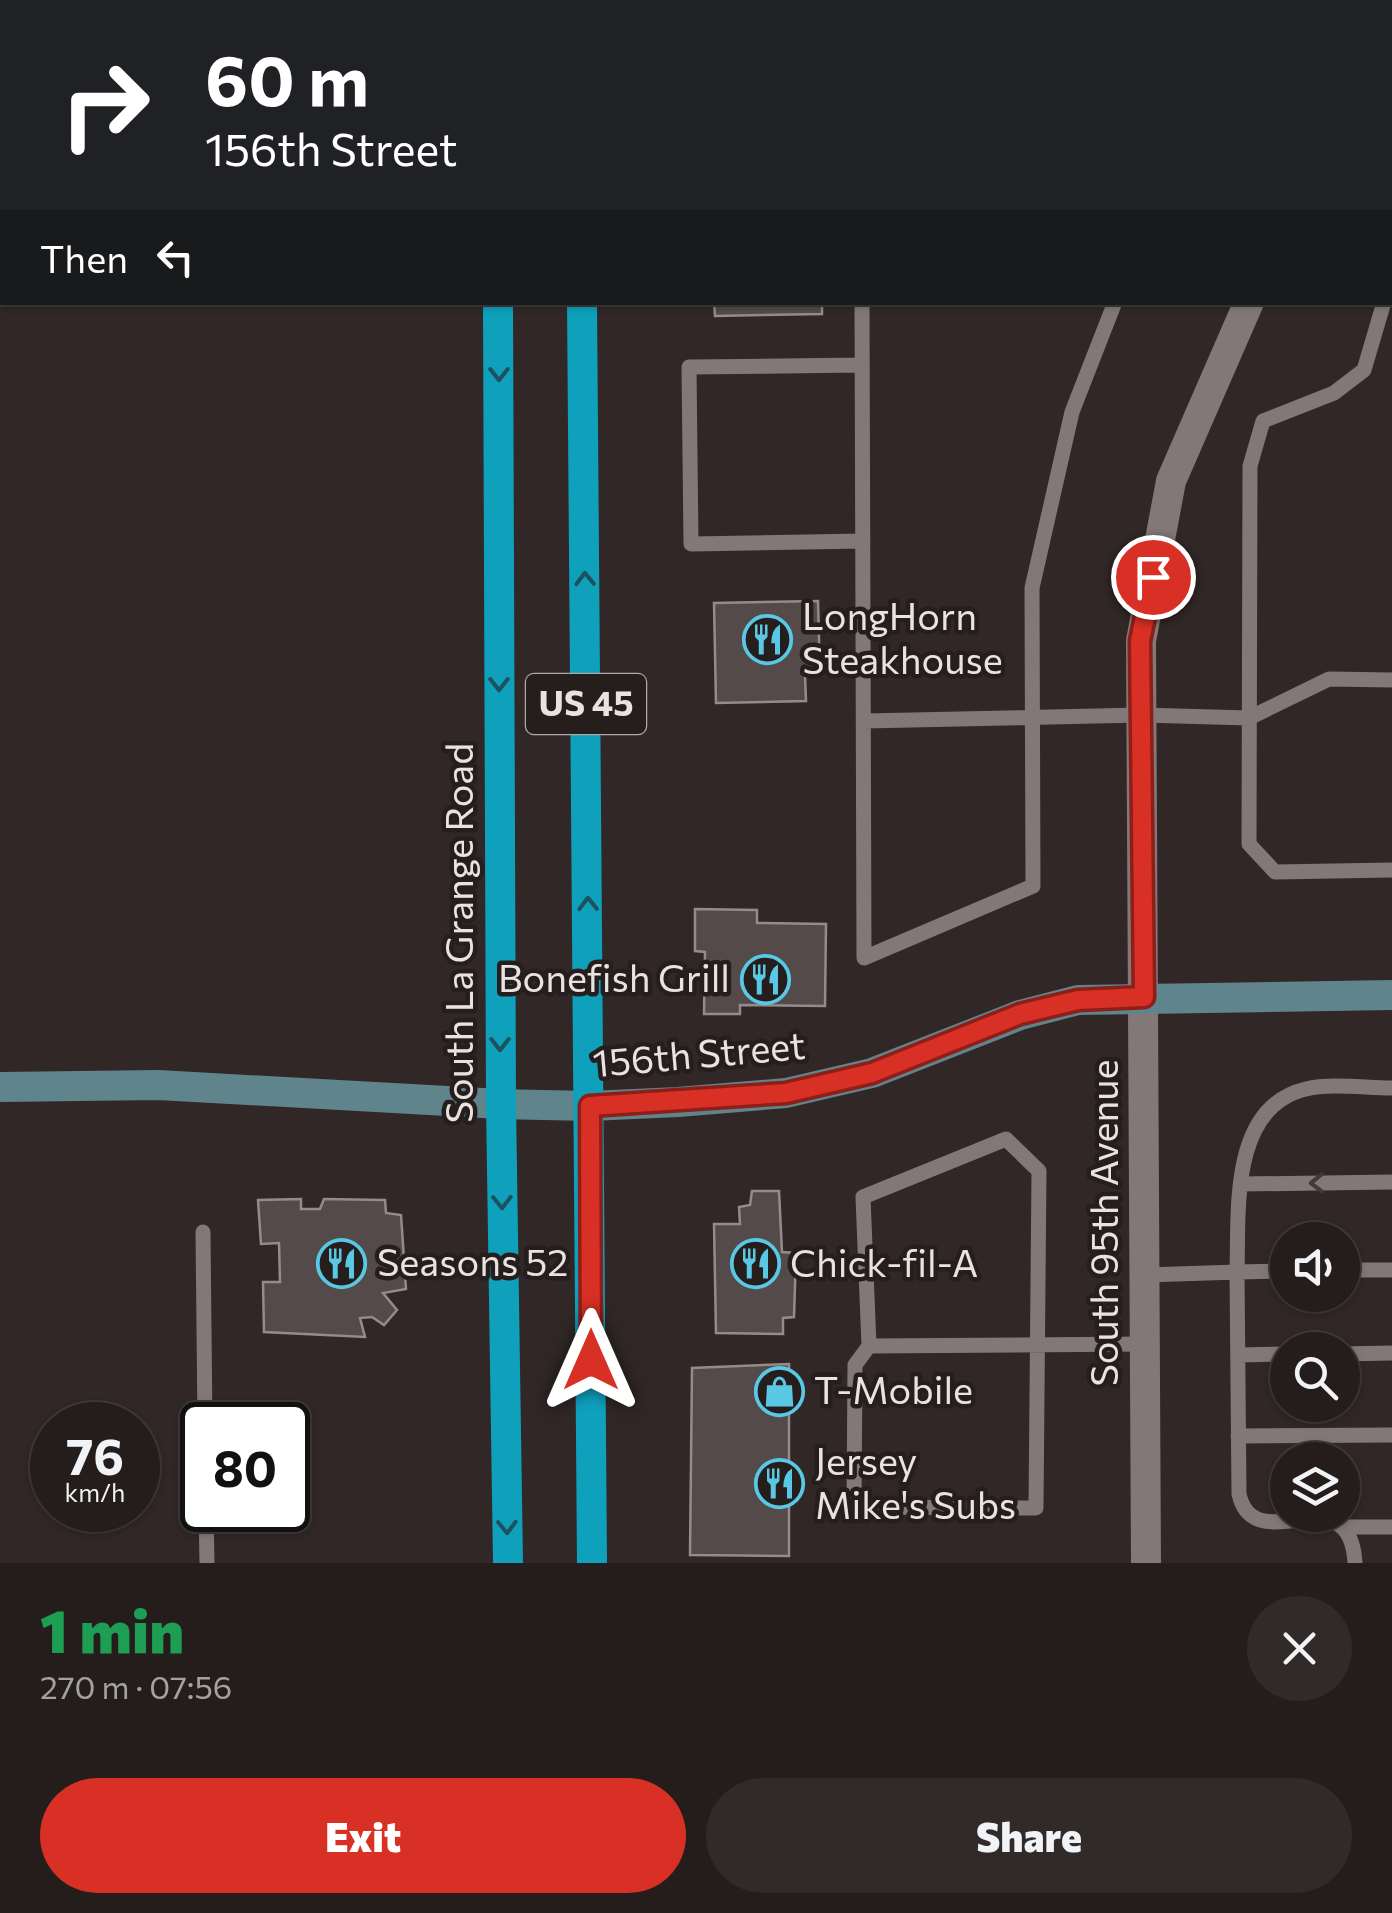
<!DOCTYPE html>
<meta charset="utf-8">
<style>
:root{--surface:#241d1c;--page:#302a29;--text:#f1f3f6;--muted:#a3a2a3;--line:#413b3b;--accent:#d93025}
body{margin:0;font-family:Commissioner,sans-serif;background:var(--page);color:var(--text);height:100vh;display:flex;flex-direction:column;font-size:38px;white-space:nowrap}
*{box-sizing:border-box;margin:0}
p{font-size:32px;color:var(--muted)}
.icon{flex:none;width:55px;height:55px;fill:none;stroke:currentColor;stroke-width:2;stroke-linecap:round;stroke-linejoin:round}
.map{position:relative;height:1563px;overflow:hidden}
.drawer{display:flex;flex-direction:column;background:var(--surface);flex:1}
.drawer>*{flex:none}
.top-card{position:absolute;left:0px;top:0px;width:1392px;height:305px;box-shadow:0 2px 8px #0004,0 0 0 2px var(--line);background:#202124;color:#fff;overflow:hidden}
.buttons{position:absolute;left:1270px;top:1222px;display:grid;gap:20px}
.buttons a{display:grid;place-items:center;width:90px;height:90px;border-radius:50%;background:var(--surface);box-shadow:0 2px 8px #0004,0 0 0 2px var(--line);font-size:50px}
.speed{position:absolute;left:30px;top:1402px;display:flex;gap:20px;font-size:50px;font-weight:700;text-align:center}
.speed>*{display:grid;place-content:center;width:130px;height:130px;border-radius:50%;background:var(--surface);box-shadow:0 2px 8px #0004,0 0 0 2px var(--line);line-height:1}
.speed small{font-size:25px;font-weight:400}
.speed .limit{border:5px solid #111;border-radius:15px;background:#fff;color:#111}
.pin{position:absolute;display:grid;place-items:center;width:85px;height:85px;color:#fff;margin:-42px;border:5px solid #fff;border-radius:50%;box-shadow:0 2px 10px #0007}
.me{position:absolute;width:110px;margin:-55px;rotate:0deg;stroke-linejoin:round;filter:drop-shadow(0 0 8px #0008)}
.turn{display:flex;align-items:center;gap:35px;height:210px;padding:0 40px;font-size:45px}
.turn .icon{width:130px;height:130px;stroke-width:2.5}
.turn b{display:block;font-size:70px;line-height:85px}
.then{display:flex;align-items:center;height:95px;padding:0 40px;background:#0003;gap:20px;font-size:38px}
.round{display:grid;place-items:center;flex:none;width:105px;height:105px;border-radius:52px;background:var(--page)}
.headline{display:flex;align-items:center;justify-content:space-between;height:170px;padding:0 40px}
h1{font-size:60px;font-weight:800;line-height:75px;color:#1e9e55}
.button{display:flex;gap:20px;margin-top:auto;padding:20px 40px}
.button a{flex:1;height:115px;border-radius:60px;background:var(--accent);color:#fff;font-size:40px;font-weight:800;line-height:115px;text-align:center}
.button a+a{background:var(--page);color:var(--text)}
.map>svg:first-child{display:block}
.building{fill:#534a49;stroke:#958b8a;stroke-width:2.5}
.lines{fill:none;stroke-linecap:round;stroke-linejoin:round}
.lane{stroke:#827877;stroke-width:15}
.street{stroke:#827877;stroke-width:30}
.secondary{stroke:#60848c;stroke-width:30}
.highway{stroke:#0fa0bc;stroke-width:30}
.oneway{stroke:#1d525d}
.oneway2{stroke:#423938}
.route-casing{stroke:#8d1f18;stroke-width:25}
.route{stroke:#d93025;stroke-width:18}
.labels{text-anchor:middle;stroke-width:9;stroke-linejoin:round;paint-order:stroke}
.shield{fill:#261e1d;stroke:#aea8a7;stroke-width:2.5}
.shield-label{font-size:35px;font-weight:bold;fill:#e8e3e2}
.poi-label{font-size:38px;fill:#e8e3e2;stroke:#261e1d;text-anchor:start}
.street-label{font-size:38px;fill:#e8e3e2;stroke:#261e1d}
</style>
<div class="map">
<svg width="1392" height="1563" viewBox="0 0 1392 1563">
<rect width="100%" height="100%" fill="#302726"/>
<path class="building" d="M714,302H822V314L715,316Z
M818,601L820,675H805L806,701L716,703L714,603Z
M695,909L757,910V923L826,924L825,1006L740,1005V1014H704L705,952L695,951Z
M752,1191H779L782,1252L796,1253L794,1317L783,1318V1334L716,1333L714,1224H740L739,1207L750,1205Z
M301,1199V1209H320L324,1199L385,1200L386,1213L401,1215L406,1289L383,1293L397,1310L384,1325L372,1317L360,1318L365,1337L264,1332L263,1282H280L279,1243L261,1244L258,1200Z
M789,1364V1556L690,1555L692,1368Z"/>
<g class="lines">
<path class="lane" d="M232,0V2
M340,2V0
M0,149H2
M862,302L864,958L1033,886L1032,588L1072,412L1115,302
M1384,302L1364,370L1334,393L1263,421L1250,466L1249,844L1275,872L1392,870
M862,365L689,367L691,544L863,541
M864,721L1141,715L1249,718L1329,679L1392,680
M1242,1184L1392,1182
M203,1232L205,1425
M1342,1270H1392
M1288,1271L1237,1272L1239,1494C1254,1562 1350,1472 1355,1563
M1146,1275L1237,1272C1239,1212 1229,1107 1306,1089C1332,1083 1365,1088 1392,1088
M869,1346L855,1365L854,1507L1036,1508L1039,1171L1006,1139L863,1197L869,1346L1146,1344
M1342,1354L1392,1353
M1238,1355L1288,1354
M1238,1436L1392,1435
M206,1510L207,1563
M1347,1527H1392"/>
<path class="street" d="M1325,2L1326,0
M1390,291L1392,292
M1146,1563L1141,641L1171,481L1249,302"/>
<path class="secondary" d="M0,1087L158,1085L501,1104L590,1106L678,1102L786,1093L872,1073L1020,1015L1078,1000L1392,995"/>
<path class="highway" d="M497,0V2
M579,0V2
M498,302L501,1104L508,1563
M582,302L592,1563"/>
</g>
<defs><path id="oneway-chevron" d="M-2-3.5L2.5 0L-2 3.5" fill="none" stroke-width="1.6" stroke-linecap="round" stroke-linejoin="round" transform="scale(2.5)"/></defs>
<g class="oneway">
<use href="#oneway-chevron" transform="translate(499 374) rotate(90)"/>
<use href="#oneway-chevron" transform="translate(585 579) rotate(-91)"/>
<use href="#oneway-chevron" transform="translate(499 684) rotate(90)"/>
<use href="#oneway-chevron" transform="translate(588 904) rotate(-91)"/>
<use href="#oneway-chevron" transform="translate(500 1044) rotate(90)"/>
<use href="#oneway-chevron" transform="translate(502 1202) rotate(89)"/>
<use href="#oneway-chevron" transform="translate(507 1527) rotate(89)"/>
</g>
<use class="oneway2" href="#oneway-chevron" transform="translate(1317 1183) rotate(179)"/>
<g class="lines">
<defs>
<path id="route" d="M591,1360L590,1106L786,1093L872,1073L1020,1014L1078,1000L1144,997L1140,641L1153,577"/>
</defs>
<use href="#route" class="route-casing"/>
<use href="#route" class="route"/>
</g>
<defs>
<symbol id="restaurant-ring" viewBox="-11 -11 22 22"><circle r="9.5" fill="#261e1d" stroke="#58c8e4" stroke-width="1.5"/><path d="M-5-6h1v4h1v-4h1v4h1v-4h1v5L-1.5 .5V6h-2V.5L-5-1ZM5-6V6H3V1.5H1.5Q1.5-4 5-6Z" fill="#58c8e4"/></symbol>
<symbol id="shop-ring" viewBox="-11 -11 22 22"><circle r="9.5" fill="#261e1d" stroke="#58c8e4" stroke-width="1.5"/><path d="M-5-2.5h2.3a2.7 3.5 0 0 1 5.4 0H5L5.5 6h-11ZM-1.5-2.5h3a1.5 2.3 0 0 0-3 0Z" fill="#58c8e4"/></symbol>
</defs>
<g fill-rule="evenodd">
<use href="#restaurant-ring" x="740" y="612" width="55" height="55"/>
<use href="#restaurant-ring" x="738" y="952" width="55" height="55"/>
<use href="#restaurant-ring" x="314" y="1236" width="55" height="55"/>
<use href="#restaurant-ring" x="728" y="1236" width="55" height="55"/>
<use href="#shop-ring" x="752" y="1364" width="55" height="55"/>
<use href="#restaurant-ring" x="752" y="1456" width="55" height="55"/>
</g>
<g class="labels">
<rect class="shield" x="526" y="674" width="120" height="60" rx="8"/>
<g class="shield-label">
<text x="586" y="716">US 45</text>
</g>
<g class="poi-label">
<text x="802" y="630">LongHorn<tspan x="802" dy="44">Steakhouse</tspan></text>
<text x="730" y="992" text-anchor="end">Bonefish Grill</text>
<text x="377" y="1276">Seasons 52</text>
<text x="790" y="1277">Chick-fil-A</text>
<text x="814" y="1404">T-Mobile</text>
<text x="815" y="1475">Jersey<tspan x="815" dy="44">Mike's Subs</tspan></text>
</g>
<g class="street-label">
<text transform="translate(460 933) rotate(-90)" y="13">South La Grange Road</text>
<text transform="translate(699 1055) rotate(-5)" y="13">156th Street</text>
<text transform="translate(1105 1223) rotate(-90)" y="13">South 95th Avenue</text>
</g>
</g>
</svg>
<div class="buttons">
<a><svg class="icon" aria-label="sound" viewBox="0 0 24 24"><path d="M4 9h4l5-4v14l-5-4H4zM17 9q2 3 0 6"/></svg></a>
<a><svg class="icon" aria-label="search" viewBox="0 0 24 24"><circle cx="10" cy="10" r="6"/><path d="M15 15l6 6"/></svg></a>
<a><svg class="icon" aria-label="layers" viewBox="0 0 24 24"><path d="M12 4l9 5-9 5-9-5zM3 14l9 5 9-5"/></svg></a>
</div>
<div class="speed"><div>76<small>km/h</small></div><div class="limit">80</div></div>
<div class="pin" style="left:1153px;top:577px;background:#d93025"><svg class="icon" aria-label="arrive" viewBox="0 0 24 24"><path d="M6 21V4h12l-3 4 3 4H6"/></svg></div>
<svg class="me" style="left:591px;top:1360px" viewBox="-20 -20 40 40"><path d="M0-17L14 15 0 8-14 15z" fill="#d93025" stroke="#fff" stroke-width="4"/></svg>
<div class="top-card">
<div class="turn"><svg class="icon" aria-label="right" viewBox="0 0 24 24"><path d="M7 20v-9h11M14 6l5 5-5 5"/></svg><div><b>60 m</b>156th Street</div></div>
<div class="then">Then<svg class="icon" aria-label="left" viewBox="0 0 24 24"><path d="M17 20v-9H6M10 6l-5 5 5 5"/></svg></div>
</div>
</div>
<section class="drawer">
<div class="headline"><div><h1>1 min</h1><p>270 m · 07:56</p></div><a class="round"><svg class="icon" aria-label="close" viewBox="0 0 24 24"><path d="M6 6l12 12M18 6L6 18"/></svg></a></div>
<div class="button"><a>Exit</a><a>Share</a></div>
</section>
